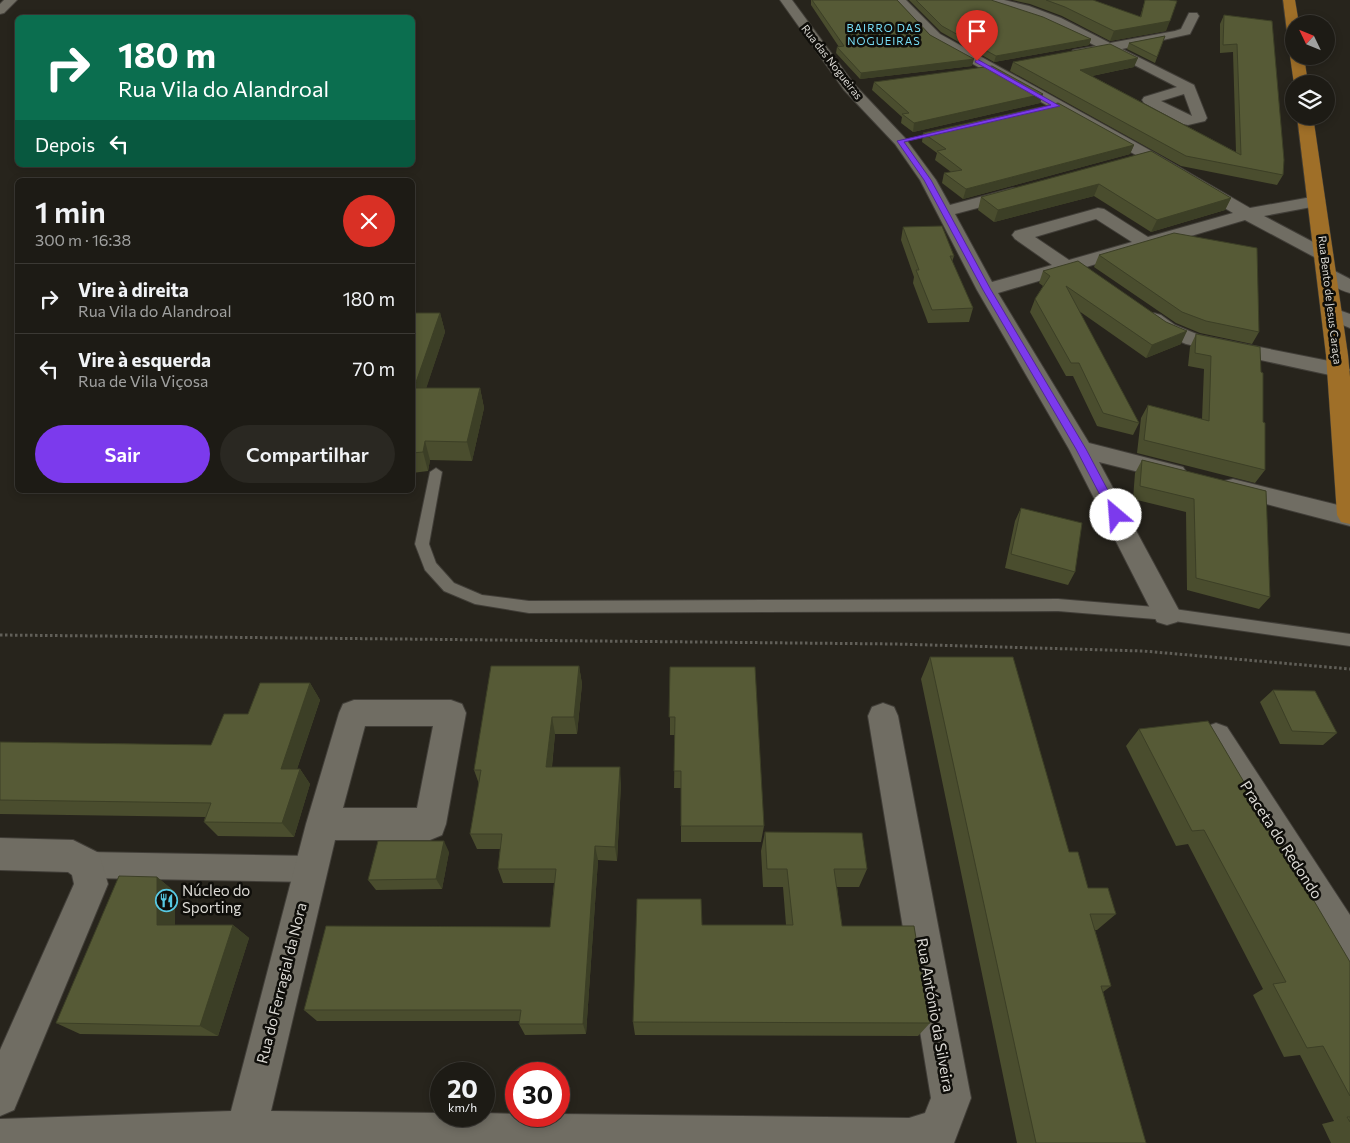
<!DOCTYPE html>
<html lang="pt">
<meta charset="utf-8">
<style>
:root{--surface:#1d1b15;--page:#2a2822;--text:#f1f3f6;--muted:#a0a1a0;--line:#3b3934;--accent:#7c3aed}
body{margin:0;font-family:Commissioner,sans-serif;background:var(--page);color:var(--text);height:100vh;display:flex;flex-direction:column;font-size:19px;white-space:nowrap}
*{box-sizing:border-box;margin:0}
p{font-size:16px;color:var(--muted)}
.icon{flex:none;width:28px;height:28px;fill:none;stroke:currentColor;stroke-width:2;stroke-linecap:round;stroke-linejoin:round}
.map{position:relative;flex:1;overflow:hidden}
.side{position:absolute;left:15px;top:178px;width:400px;height:315px;display:flex;flex-direction:column;background:var(--surface);border-radius:8px;box-shadow:0 2px 8px #0003,0 0 0 1px var(--line)}
.side>*{flex:none}
.top-card{position:absolute;left:15px;top:15px;width:400px;height:152px;border-radius:8px;box-shadow:0 2px 8px #0003,0 0 0 1px var(--line);background:#0b6e4f;color:#fff;overflow:hidden}
.needle{width:32px;rotate:313deg}
.tools{position:absolute;left:1285px;top:15px;display:grid;gap:10px}
.tools a{display:grid;place-items:center;width:50px;height:50px;border-radius:50%;background:var(--surface);box-shadow:0 2px 8px #0003,0 0 0 1px var(--line);font-size:25px}
.speed{position:absolute;left:430px;top:1062px;display:flex;gap:10px;font-size:25px;font-weight:700;text-align:center}
.speed>*{display:grid;place-content:center;width:65px;height:65px;border-radius:50%;background:var(--surface);box-shadow:0 2px 8px #0003,0 0 0 1px var(--line);line-height:1}
.speed small{font-size:12px;font-weight:400}
.speed .limit{border:8px solid #d22;background:#fff;color:#111}
.pin{position:absolute;display:grid;place-items:center;width:42px;height:42px;color:#fff;margin:-51px -21px;border-radius:50% 50% 50% 0;rotate:-45deg;box-shadow:0 0 5px #0007}
.pin .icon{rotate:45deg}
.me{position:absolute;width:55px;margin:-28px;rotate:333deg;stroke-linejoin:round;filter:drop-shadow(0 0 4px #0008)}
.turn{display:flex;align-items:center;gap:18px;height:105px;padding:0 20px;font-size:22px}
.turn .icon{width:65px;height:65px;stroke-width:2.5}
.turn b{display:block;font-size:35px;line-height:42px}
.then{display:flex;align-items:center;height:48px;padding:0 20px;background:#0003;gap:10px;font-size:19px}
.round{display:grid;place-items:center;flex:none;width:52px;height:52px;border-radius:26px;background:var(--page)}
.head{display:flex;align-items:center;justify-content:space-between;height:85px;padding:0 20px}
h1{font-size:30px;font-weight:600;line-height:38px}
.primary-button{display:flex;gap:10px;margin-top:auto;padding:10px 20px}
.primary-button a{flex:1;height:58px;border-radius:30px;background:var(--accent);color:#fff;font-size:20px;font-weight:600;line-height:58px;text-align:center}
.primary-button a+a{background:var(--page);color:var(--text)}
ul{padding:0;list-style:none}
li{display:flex;align-items:center;gap:15px;height:70px;padding:0 20px;border-top:1px solid var(--line)}
li div{flex:1}
li b{display:block;font-size:19px}
li em{font-style:normal}
.map>svg:first-child{display:block}
.lines{fill:none;stroke-linecap:round;stroke-linejoin:round}
.service-casing{stroke:#413e38;stroke-width:2}
.pedestrian-casing{stroke:#413e38;stroke-width:2}
.minor-casing{stroke:#413e38;stroke-width:2}
.primary-casing{stroke:#413e38;stroke-width:1}
.path{stroke:#615f58;stroke-width:3;stroke-dasharray:2.5 2.5;stroke-linecap:butt}
.service{fill:#706d63;fill-rule:evenodd}
.pedestrian{fill:#706d63;fill-rule:evenodd}
.minor{fill:#706d63;fill-rule:evenodd}
.primary{fill:#9f6f28;fill-rule:evenodd}
.wall{fill:#4a4d2e}
.shaded-wall{fill:#3c3f26}
.building{fill:#565a36;stroke:#3c3f26}
.route{fill:#7c3aed;stroke:#51269a}
.labels{text-anchor:middle;stroke-width:5;stroke-linejoin:round;paint-order:stroke}
.far-neighbourhood-label{font-size:11px;letter-spacing:1px;fill:#78ddf5;stroke:#0f0e0a}
.far-street-label{font-size:11px;fill:#dcdad5;stroke:#0f0e0a}
.near-street-label{font-size:15px;fill:#dcdad5;stroke:#0f0e0a}
.near-poi-label{font-size:15px;fill:#dcdad5;stroke:#0f0e0a;text-anchor:start}
</style>
<div class="map">
<svg width="1350" height="1143" viewBox="0 0 1350 1143">
<rect width="100%" height="100%" fill="#27241c"/>
<g class="lines">
<defs>
<path id="service" d="M436,468L442,472L429,544L436,563L454,583L482,595L529,601L1058,599L1167,608L1350,634V646L1167,620L1058,611L529,613L475,604L444,591L425,570L415,544L430,472Z"/>
<path id="pedestrian" d="M87,852L311,856L320,860L324,869L320,878L311,882L87,878L78,874L74,865L78,856Z"/>
<path id="minor" d="M4,0H17L4,13L0,14V4Z
M780,0H792L854,84L905,138L936,180L950,205L1013,188L1019,189L1021,193L1019,197L955,214L992,282L1052,265L1015,239L1012,235L1015,231L1098,208L1104,209L1148,237L1233,213L1143,159L930,40L893,0H906L940,34L1155,153L1250,208L1317,196L1323,197L1325,201L1323,205L1317,206L1264,216L1330,251L1333,255L1330,259L1324,260L1318,259L1245,220L998,293L1089,443L1183,467L1187,473L1183,479L1175,481L1099,462L1181,614L1177,622L1167,625L1157,622L1069,449L977,290L920,180L895,144L844,90ZM1096,219L1132,242L1069,260L1035,237Z
M984,0H1004L1029,6L1061,18L1110,43L1175,31L1181,29L1189,13H1197L1199,16L1190,34L1122,49L1194,85L1207,118L1205,121L1188,125L1183,124L1144,103L1142,100L1144,97L1177,87L1107,51L1078,57L1073,56L1071,53L1073,50L1096,46C1059,27 1026,13 986,3ZM1184,94L1192,116L1161,101Z
M1327,267L1350,279V293C1339,290 1324,282 1318,273L1320,269Z
M1333,308L1350,314V328L1326,318L1323,314L1326,310Z
M1154,313L1161,315L1175,325L1199,335L1339,363L1346,365L1350,370L1346,375L1339,377L1186,344L1161,333L1144,319L1147,315Z
M1233,479L1350,508V526L1224,493L1221,487L1224,481Z
M354,700H451L462,704L466,713L446,824L442,835L430,840H335L271,1111L441,1113V1116H484V1113L516,1114V1116H559V1114L909,1118L925,1113L931,1098L868,716L872,707L883,703L894,707L898,716L971,1098L954,1143H0V1119L231,1111L306,824L339,713L343,704ZM365,726H433L417,808H343Z
M1216,723L1227,727L1350,915V965L1337,960L1205,747L1201,737L1205,727Z
M0,838L73,840L99,853L108,884L14,1110L0,1116V1050L74,884L72,875L68,872L0,870Z"/>
<path id="primary" d="M1283,0H1295L1299,24H1294V36L1287,32Z
M1292,53H1294V56H1304L1308,84H1294L1290,56Z
M1297,116H1313L1348,355L1350,377V524L1341,522L1337,515L1326,355Z"/>
</defs>
<use href="#service" class="service-casing"/>
<use href="#pedestrian" class="pedestrian-casing"/>
<use href="#minor" class="minor-casing"/>
<use href="#primary" class="primary-casing"/>
<path class="path" d="M0,635L895,644L1143,651L1350,669"/>
<use href="#service" class="service"/>
<use href="#pedestrian" class="pedestrian"/>
<use href="#minor" class="minor"/>
<use href="#primary" class="primary"/>
</g>
<path class="wall" d="M811,0H897L930,35L972,66L860,79L836,53L837,47H839L811,5Z
M909,0H975L1091,39L1089,45L994,62L941,32Z
M1012,0H1093L1140,17L1145,0H1169L1166,31L1110,41L1062,16L1030,4Z
M1224,15L1272,21L1283,175L1277,185L1181,166L1010,71L1013,62L1134,67L1092,76L1236,152L1233,52L1220,53V24Z
M1165,36L1155,63L1127,49L1129,43Z
M874,82L1043,94L1040,103L913,132L901,123L902,117L872,90Z
M923,133L1134,145L1130,154L963,199L942,183L944,173L951,172L935,160L937,153L922,142Z
M1151,151L1231,198L1225,210L1151,232L1094,196L994,222L978,210L981,197Z
M903,227L954,256L952,262L973,308L969,322L928,323L913,283L914,277L901,240Z
M1099,255L1259,332L1252,344L1200,333L1176,323L1094,267Z
M1043,271L1181,344L1146,358L1079,311L1139,423L1133,435L1097,426L1073,376H1066L1030,312L1035,299L1043,286L1039,283Z
M412,313H440L445,332L426,388H480L484,408L472,461L430,460L428,471L412,473Z
M1196,334L1263,422L1265,470L1255,483L1137,453L1141,418L1148,405L1202,419L1204,369L1188,366L1190,347Z
M1142,460L1266,491L1270,597L1259,609L1187,590L1186,512L1133,499L1135,473Z
M1021,508L1075,572L1068,585L1005,568L1015,521Z
M930,657L1069,852L1088,888L1116,914L1097,930H1095L1111,986L1103,992L1146,1143H1017L921,679Z
M579,666L582,684L577,734H555L552,767L621,783L617,861L598,860L586,1034L525,1035L519,1024L520,1021H317L304,1010L550,927L554,883H503L498,869L500,849H477L470,834L479,784L474,770Z
M670,667L764,826L761,842H681V788H674L675,735H670Z
M310,683L320,700L297,769H300L310,784L294,837L218,836L204,822L205,817L0,814V742L211,745L248,714Z
M1273,690L1337,733L1323,745L1280,744L1260,702Z
M1139,729L1350,962V1143H1331L1322,1124L1334,1121L1300,1055L1284,1057L1253,995L1263,989L1188,844L1176,846L1126,746Z
M765,832L867,869L859,887H837L842,926L930,1023L918,1036L635,1035L633,1022L702,925H786L783,887H763L761,851Z
M449,852L442,889L376,890L368,880Z
M157,877L175,892V925H233L249,938L218,1036L80,1034L56,1023Z"/>
<path class="shaded-wall" d="M1170,21L1166,31L1110,41L1114,31Z
M1091,39L1089,45L994,62L996,56Z
M1138,58L1134,67L1077,79L1080,70Z
M974,59L972,66L860,79L861,73Z
M1043,94L1040,103L913,132L914,123Z
M1134,145L1130,154L963,199L966,189Z
M1099,184L1094,196L994,222L998,210Z
M1231,198L1225,210L1151,232L1157,220Z
M440,313L445,332L420,407L414,388Z
M1187,331L1181,344L1146,358L1152,345Z
M480,388L484,408L472,461L467,442Z
M425,441L430,460L428,471L423,452Z
M579,666L582,684L577,734L574,717Z
M310,683L320,700L292,784L281,769Z
M552,717L555,734L550,783L546,767Z
M620,767L621,783L617,861L615,847Z
M300,769L310,784L294,837L282,823Z
M444,841L449,852L442,889L436,879Z
M595,846L598,860L586,1034L583,1024Z
M157,877L175,892V938L157,925Z
M233,925L249,938L218,1036L200,1026Z"/>
<path class="building" d="M812,0H897L930,35L974,59L861,73L837,47L844,46Z
M916,0H991L1043,17L1091,39L996,56L942,26Z
M1046,0H1093L1141,17L1145,0H1169L1177,1L1170,21L1114,31L1065,7Z
M1224,15L1272,21L1284,160L1283,175L1186,156L1013,62L1110,44L1138,58L1080,70L1241,155L1237,44L1223,45Z
M1165,36L1157,57L1129,43Z
M992,66L1043,94L914,123L902,114L909,113L874,82Z
M1058,103L1134,145L966,189L944,173L962,170L937,151L946,149L923,133Z
M1151,151L1231,198L1157,220L1099,184L998,210L981,197Z
M942,226L954,256H950L973,308L932,310L916,270H919L903,227Z
M1174,233L1257,248L1259,332L1206,321L1182,312L1099,255Z
M1078,261L1166,322L1187,331L1152,345L1066,286L1139,423L1103,413L1079,363H1071L1035,299L1050,276L1043,271Z
M412,313H440L414,388H480L467,442L425,441L423,452L412,453Z
M1196,334L1260,347L1261,372L1263,373V422L1265,423V470L1144,440L1148,405L1209,421L1211,356L1195,353Z
M1142,460L1266,491L1270,597L1196,578L1194,499L1140,486Z
M1021,508L1082,523L1075,572L1011,554Z
M930,657H1013L1069,852H1078L1088,888H1108L1116,914H1090L1111,986H1101L1146,1143H1036Z
M491,666H579L574,717H552L546,767H620L615,847L595,846L583,1024H519L521,1010H304L326,926L550,927L556,869H498L502,834H470L481,770H474Z
M670,667H755L764,826H681V771H674L675,717H669Z
M260,683H310L281,769H300L282,823L204,822L211,803L0,800V742L211,745L224,714H248Z
M1273,690L1315,691L1337,733L1292,731Z
M1208,721L1350,962V1096L1323,1046L1307,1048L1273,984L1286,982L1204,830L1192,831L1139,729Z
M765,832L862,833L867,869H834L842,926H914L930,1023L633,1022L637,899H701L702,925H793L787,869H767Z
M378,841H444L436,879L368,880Z
M119,876L157,877V925H233L200,1026L56,1023Z
M1347,1117H1350V1122Z"/>
<path class="route" d="M977,59L1060,106L904,142L931,180L991,290L1086,449L1121,515L1119,518H1112L1076,449L983,290L924,180L897,141L1051,105L975,62Z"/>
<defs>
<symbol id="restaurant-ring" viewBox="-11 -11 22 22"><circle r="9.5" fill="#0f0e0a" stroke="#57c9e3" stroke-width="1.5"/><path d="M-5-6h1v4h1v-4h1v4h1v-4h1v5L-1.5 .5V6h-2V.5L-5-1ZM5-6V6H3V1.5H1.5Q1.5-4 5-6Z" fill="#57c9e3"/></symbol>
</defs>
<g fill-rule="evenodd">
<use href="#restaurant-ring" x="154" y="888" width="25" height="25"/>
</g>
<g class="labels">
<g class="far-neighbourhood-label">
<text x="884" y="32">BAIRRO DAS<tspan x="884" dy="13">NOGUEIRAS</tspan></text>
</g>
<g class="far-street-label">
<text transform="translate(832 62) rotate(52)" y="4">Rua das Nogueiras</text>
<text transform="translate(1330 300) rotate(83)" y="4">Rua Bento de Jesus Caraça</text>
</g>
<g class="near-street-label">
<text transform="translate(1281 840) rotate(57)" y="5">Praceta do Redondo</text>
<text transform="translate(282 983) rotate(-76)" y="5">Rua do Ferragial da Nora</text>
<text transform="translate(935 1015) rotate(80)" y="5">Rua António da Silveira</text>
</g>
<g class="near-poi-label">
<text x="182" y="896">Núcleo do<tspan x="182" dy="17">Sporting</tspan></text>
</g>
</g>
</svg>
<div class="tools">
<a><svg class="needle" viewBox="-14 -14 28 28"><path d="M0-13l5 13h-10z" fill="#e53935"/><path d="M0 13l5-13h-10z" fill="#a0a1a0"/></svg></a>
<a><svg class="icon" aria-label="layers" viewBox="0 0 24 24"><path d="M12 4l9 5-9 5-9-5zM3 14l9 5 9-5"/></svg></a>
</div>
<div class="speed"><div>20<small>km/h</small></div><div class="limit">30</div></div>
<div class="pin" style="left:977px;top:61px;background:#d93025"><svg class="icon" aria-label="arrive" viewBox="0 0 24 24"><path d="M6 21V4h12l-3 4 3 4H6"/></svg></div>
<svg class="me" style="left:1116px;top:515px" viewBox="-20 -20 40 40"><circle r="19" fill="#fff"/><path d="M0-13L10 11 0 6-10 11z" fill="#7c3aed"/></svg>
<div class="top-card">
<div class="turn"><svg class="icon" aria-label="right" viewBox="0 0 24 24"><path d="M7 20v-9h11M14 6l5 5-5 5"/></svg><div><b>180 m</b>Rua Vila do Alandroal</div></div>
<div class="then">Depois<svg class="icon" aria-label="left" viewBox="0 0 24 24"><path d="M17 20v-9H6M10 6l-5 5 5 5"/></svg></div>
</div>
<section class="side">
<div class="head"><div><h1>1 min</h1><p>300 m · 16:38</p></div><a class="round" style="background:#d93025;color:#fff"><svg class="icon" aria-label="close" viewBox="0 0 24 24"><path d="M6 6l12 12M18 6L6 18"/></svg></a></div>
<ul>
<li><svg class="icon" aria-label="right" viewBox="0 0 24 24"><path d="M7 20v-9h11M14 6l5 5-5 5"/></svg><div><b>Vire à direita</b><p>Rua Vila do Alandroal</p></div><em>180 m</em></li>
<li><svg class="icon" aria-label="left" viewBox="0 0 24 24"><path d="M17 20v-9H6M10 6l-5 5 5 5"/></svg><div><b>Vire à esquerda</b><p>Rua de Vila Viçosa</p></div><em>70 m</em></li>
</ul>
<div class="primary-button"><a>Sair</a><a>Compartilhar</a></div>
</section>
</div>
